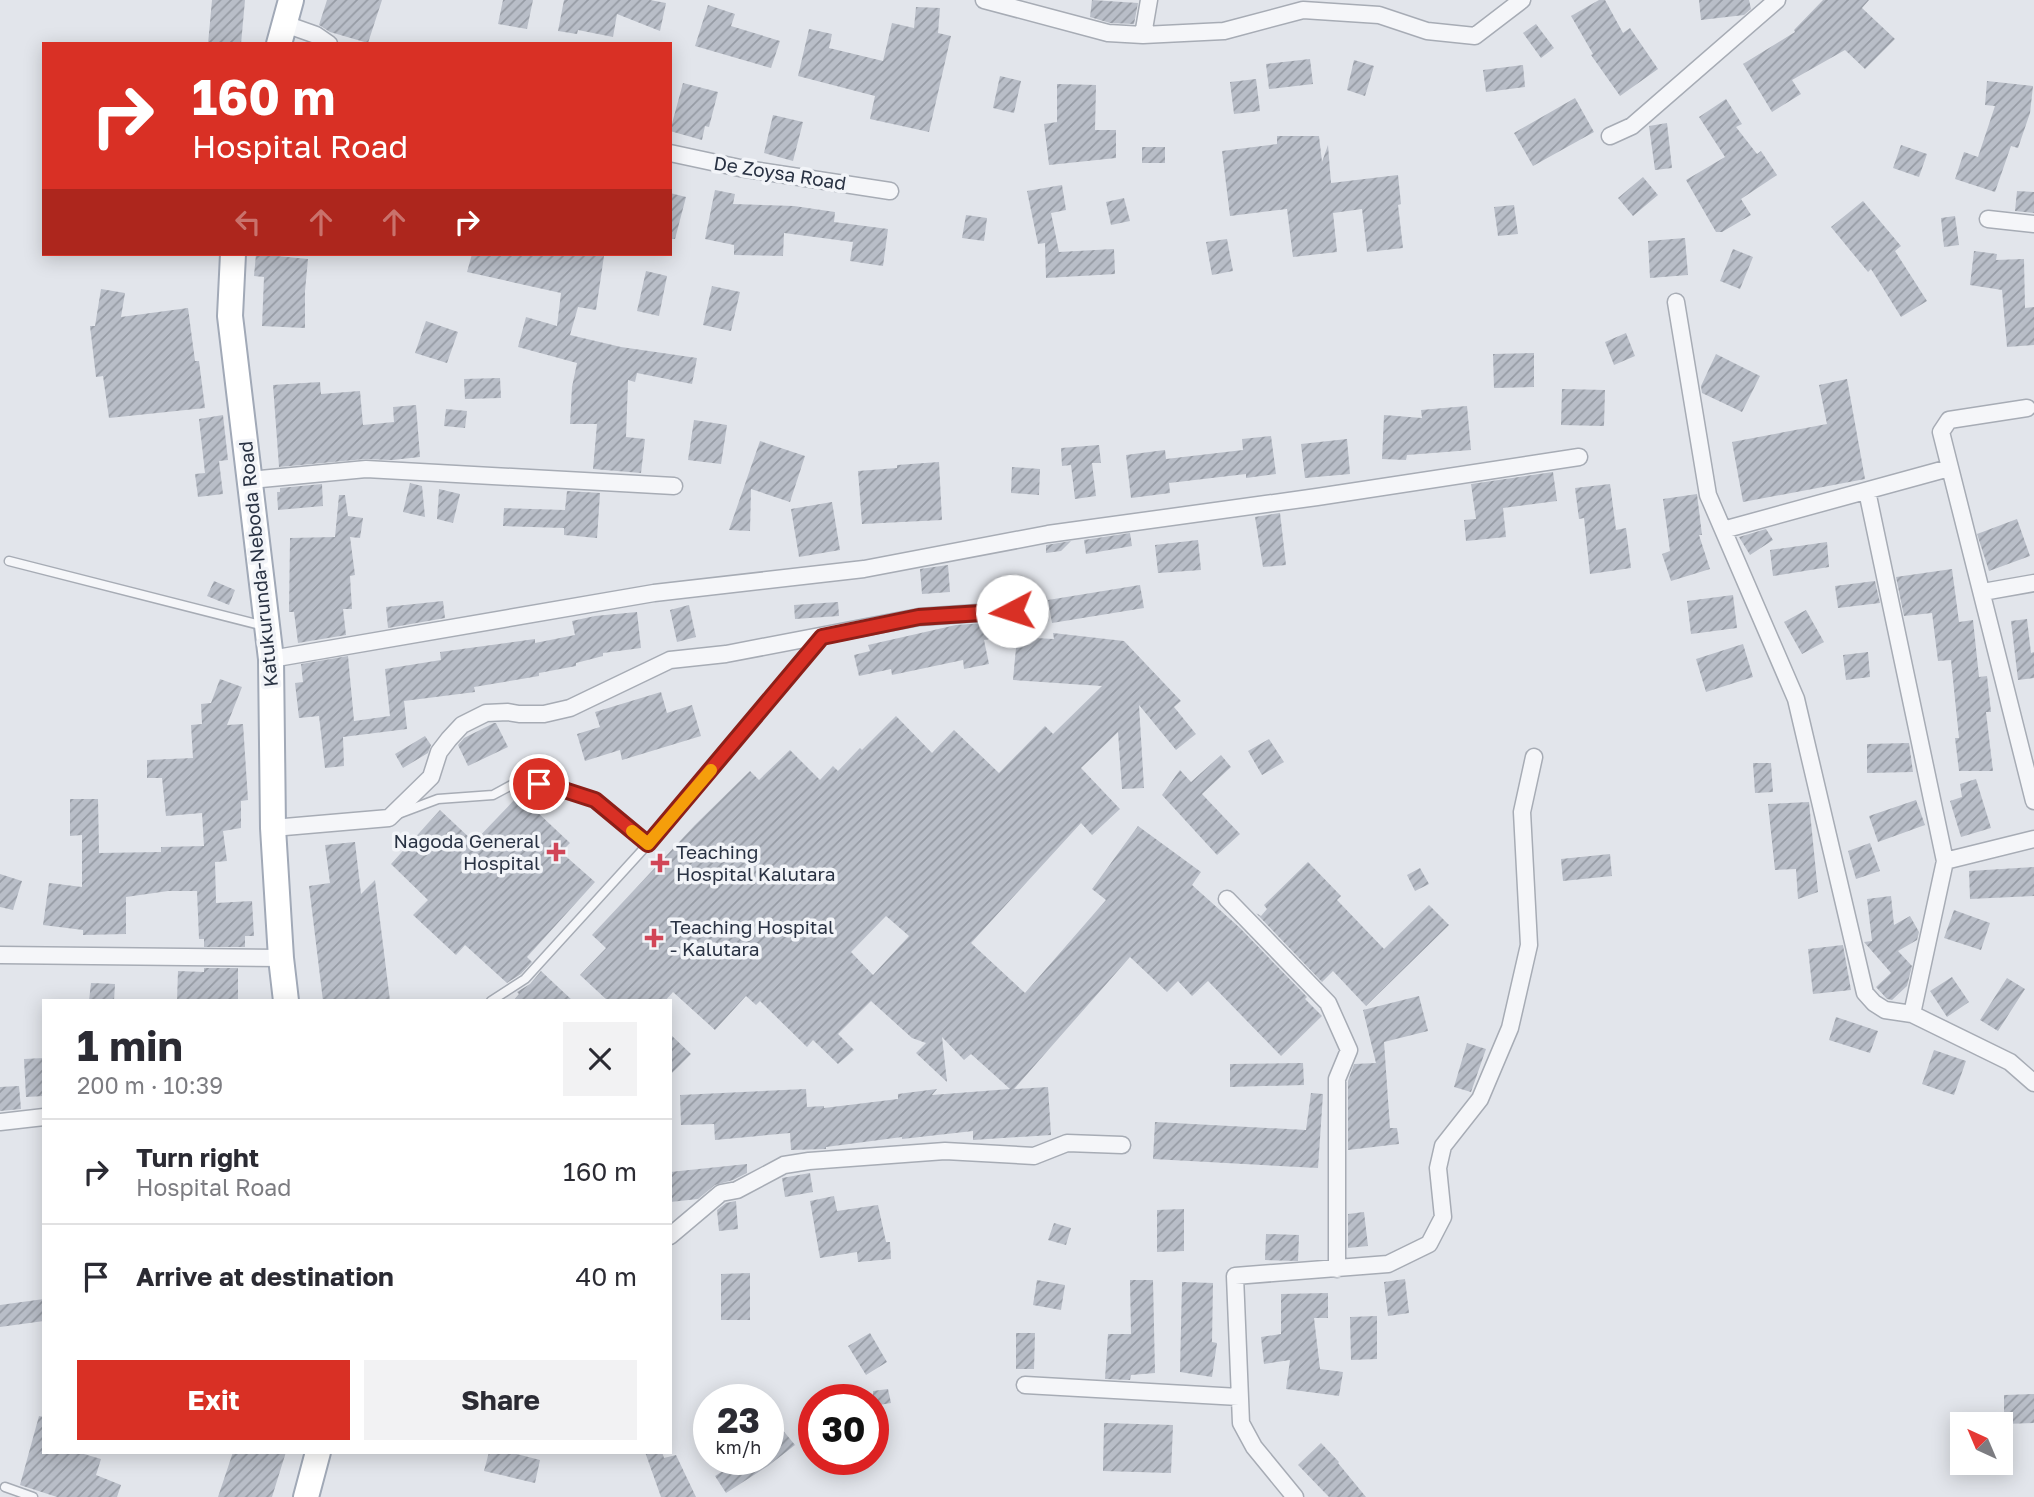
<!DOCTYPE html>
<meta charset="utf-8">
<style>
:root{--surface:#fff;--page:#f2f2f3;--text:#2b2b33;--muted:#7c7c81;--line:#e1e1e2;--accent:#d93025}
body{margin:0;font-family:"Golos Text",sans-serif;background:var(--page);color:var(--text);height:100vh;display:flex;flex-direction:column;font-size:26px;white-space:nowrap}
*{box-sizing:border-box;margin:0}
p{font-size:23px;color:var(--muted)}
.icon{flex:none;width:38px;height:38px;fill:none;stroke:currentColor;stroke-width:2;stroke-linecap:round;stroke-linejoin:round}
.map{position:relative;flex:1;overflow:hidden}
.details{position:absolute;left:42px;top:999px;width:630px;height:455px;display:flex;flex-direction:column;background:var(--surface);border-radius:0px;box-shadow:0 4px 18px #0003}
.details>*{flex:none}
.banner{position:absolute;left:42px;top:42px;width:630px;height:214px;border-radius:0px;box-shadow:0 4px 18px #0003;background:#d93025;color:#fff;overflow:hidden}
.needle{width:46px;rotate:316deg}
.fabs{position:absolute;left:1950px;top:1412px;display:grid;gap:14px}
.fabs a{display:grid;place-items:center;width:63px;height:63px;border-radius:0px;background:var(--surface);box-shadow:0 4px 18px #0003;font-size:35px}
.speed{position:absolute;left:693px;top:1384px;display:flex;gap:14px;font-size:35px;font-weight:700;text-align:center}
.speed>*{display:grid;place-content:center;width:91px;height:91px;border-radius:50%;background:var(--surface);box-shadow:0 4px 18px #0003;line-height:1}
.speed small{font-size:18px;font-weight:400}
.speed .limit{border:10px solid #d22;background:#fff;color:#111}
.pin{position:absolute;display:grid;place-items:center;width:60px;height:60px;color:#fff;margin:-30px;border:4px solid #fff;border-radius:50%;box-shadow:0 2px 7px #0007}
.me{position:absolute;width:77px;margin:-38px;rotate:265deg;stroke-linejoin:round;filter:drop-shadow(0 0 5px #0008)}
.turn{display:flex;align-items:center;gap:24px;height:147px;padding:0 35px;font-size:32px}
.turn .icon{width:91px;height:91px;stroke-width:2.5}
.turn b{display:block;font-size:49px;line-height:60px}
.lanes{display:flex;align-items:center;height:66px;padding:0 35px;background:#0003;justify-content:center;gap:35px;direction:ltr}
.lanes .off{opacity:.35}
.round{display:grid;place-items:center;flex:none;width:74px;height:74px;border-radius:0px;background:var(--page)}
.summary{display:flex;align-items:center;justify-content:space-between;height:119px;padding:0 35px}
h1{font-size:42px;font-weight:700;line-height:52px}
.button{display:flex;gap:14px;margin-top:auto;padding:14px 35px}
.button a{flex:1;height:80px;border-radius:0px;background:var(--accent);color:#fff;font-size:28px;font-weight:700;line-height:80px;text-align:center}
.button a+a{background:var(--page);color:var(--text)}
ul{padding:0;list-style:none}
li{display:flex;align-items:center;gap:21px;height:105px;padding:0 35px;border-top:2px solid var(--line)}
li div{flex:1}
li b{display:block;font-size:26px}
li em{font-style:normal}
.map>svg:first-child{display:block}
.building{fill:url(#building-hatch);fill-rule:evenodd}
.lines{fill:none;stroke-linecap:round;stroke-linejoin:round}
.service-casing{stroke:#a7acb5;stroke-width:11}
.minor-casing{stroke:#a7acb5;stroke-width:19}
.primary-casing{stroke:#a1a9b7;stroke-width:28}
.service{stroke:#f5f6f9;stroke-width:8}
.minor{stroke:#f5f6f9;stroke-width:16}
.primary{stroke:#fff;stroke-width:24}
.route-casing{stroke:#8d1f18;stroke-width:18}
.route{stroke:#d93025;stroke-width:12}
.slow{stroke:#f59e0b;stroke-width:12}
.poi-dot{fill:#d14557;stroke:#f2f4f8;stroke-width:2.5}
.labels{text-anchor:middle;stroke-width:7;stroke-linejoin:round;paint-order:stroke}
.street-label{font-size:19px;fill:#293243;stroke:#f2f4f8}
.poi-label{font-size:19px;fill:#293243;stroke:#f2f4f8;text-anchor:start}
</style>
<div class="map">
<svg width="2034" height="1497" viewBox="0 0 2034 1497">
<defs>
<pattern id="building-hatch" width="6" height="6" patternUnits="userSpaceOnUse" patternTransform="scale(1.75)"><rect width="6" height="6" fill="#b9bec8"/><path d="M-1 1l2-2M0 6l6-6M5 7l2-2" fill="none" stroke="#969ba4"/></pattern>
</defs>
<rect width="100%" height="100%" fill="#e2e5eb"/>
<path class="building" d="M212,0H245L241,44H208Z
M327,0H382L368,43L330,32L319,25Z
M503,0H533L527,29L498,24Z
M564,0H650L666,3L660,31L617,14L613,37L578,30L577,34L558,31Z
M1092,0L1138,3L1134,24L1110,23L1090,17Z
M1599,0H1605L1623,33L1630,28L1658,69L1620,96L1591,55L1593,54L1571,16Z
M1699,0H1749L1751,9L1744,15L1701,20Z
M1823,0H1869L1862,8L1895,39L1865,69L1845,50L1792,80L1801,94L1772,112L1743,64L1795,32L1794,30Z
M708,5L735,14L731,26L780,41L771,68L695,46Z
M916,7L940,8L938,33L951,36L929,132L870,119L875,96L798,76L809,29L832,34L829,48L883,61L892,23L914,28Z
M1536,24L1554,48L1541,58L1523,33Z
M1310,59L1313,84L1269,89L1266,64Z
M1354,60L1374,66L1365,96L1347,90Z
M1523,65L1525,87L1486,92L1483,70Z
M1000,76L1021,81L1014,113L993,108Z
M1256,79L1260,111L1234,114L1230,82Z
M1987,81L2033,86L2030,113L2018,148L2011,146L1995,192L1955,179L1964,152L1978,157L1995,106L1985,105Z
M683,83L718,92L709,127L705,126L702,140L670,131Z
M1057,84L1096,85L1095,130H1116V158L1049,165L1044,124L1057,122Z
M1575,98L1594,132L1533,166L1514,133Z
M1726,99L1742,124L1736,127L1757,154L1761,151L1777,175L1741,199L1751,215L1722,232H1716L1686,180L1725,157L1699,117Z
M773,115L803,122L793,161L764,153Z
M1667,123L1672,168L1655,170L1649,126Z
M1277,136H1319L1322,162L1328,145L1331,183L1398,175L1401,204L1398,205L1403,248L1367,252L1362,209L1333,213L1337,252L1293,257L1287,209L1230,216L1222,151L1277,144Z
M1901,145L1927,154L1919,177L1893,168Z
M1142,147H1165V163H1142Z
M1643,177L1658,195L1633,216L1618,198Z
M1062,185L1066,210L1051,213L1059,252L1114,249L1115,274L1046,278L1045,243L1038,244L1027,191Z
M715,190L735,194L733,204L794,206L835,212L834,222L888,229L883,266L850,261L853,242L784,233L783,256L734,255V245L705,239Z
M2017,191L2034,192V213L2015,211Z
M670,193L686,197L675,239H670Z
M1124,198L1130,221L1111,225L1106,202Z
M1863,201L1901,246L1895,251L1927,301L1901,317L1871,269L1868,272L1831,227Z
M1514,205L1518,234L1498,236L1494,207Z
M966,215L987,218L984,241L962,238Z
M1955,216L1959,245L1944,247L1941,218Z
M1685,238L1688,275L1650,278L1648,241Z
M1227,239L1233,271L1212,275L1206,242Z
M1733,249L1753,257L1740,289L1720,281Z
M1974,251L1997,254L1996,260L2024,259L2025,308L2034,307V345L2007,347L2002,290L1970,285Z
M256,254L308,259L305,291V328L262,326L264,277L254,276Z
M472,254H588L604,256L596,310L578,307L570,335L621,347L697,358L692,384L637,373L635,382L628,380L626,437L645,439L641,473L593,469L597,424H570L572,387L577,363L518,347L526,317L557,326L561,293L467,272Z
M646,271L667,276L659,316L637,311Z
M712,286L740,292L731,331L703,325Z
M101,289L125,293L121,317L188,308L195,361H199L205,408L109,418L103,376L96,377L90,326H95Z
M426,321L458,332L447,363L415,353Z
M1626,333L1635,356L1614,365L1605,342Z
M1534,353V387L1494,388L1493,354Z
M1716,354L1760,376L1742,412L1702,393L1701,386Z
M500,378L501,398L465,399L464,379Z
M1847,379L1865,479L1743,502L1732,442L1827,424L1819,385Z
M320,382L321,394L360,391L363,425L394,422L393,407L416,405L420,457L392,460L365,459L279,467L273,385Z
M1562,389L1605,390L1604,426L1561,425Z
M1467,406L1471,450L1407,455L1406,460L1382,459L1384,415L1422,418L1421,410Z
M446,409L467,411L465,428L444,426Z
M223,415L228,460L219,461L223,494L198,497L195,474L205,473L199,419Z
M694,420L727,425L721,464L688,460Z
M1271,436L1276,474L1246,478V474L1169,483L1170,493L1131,498L1126,455L1165,450L1166,459L1243,450L1242,439Z
M1347,439L1350,474L1305,478L1301,444Z
M760,441L805,456L790,502L751,489L750,531L729,530Z
M1099,445L1101,463H1092L1096,496L1075,499L1071,465L1062,466L1061,448Z
M939,462L942,520L862,524L858,471L897,468V465Z
M1012,467L1040,469L1039,495L1011,493Z
M1553,472L1557,501L1503,508L1506,537L1466,541L1464,520L1476,519L1471,484Z
M410,483L422,486L425,517L403,512Z
M322,484L323,506L278,510L277,492H280V488Z
M1610,484L1616,530L1626,528L1631,568L1590,574L1584,518L1579,519L1575,488Z
M439,489L460,494L453,523L437,519Z
M567,491L600,493L597,538L564,535V528L503,526L504,508L565,510Z
M1697,494L1702,535H1699L1710,569L1671,581L1662,554L1670,551L1663,499Z
M339,495H345L348,516L363,518L360,538L350,537L355,575L350,576L352,609H343L346,635L298,643L294,612H289L290,538L335,537Z
M832,502L840,550L799,557L791,509Z
M1280,513L1286,565L1263,567L1255,517Z
M2017,519L2030,556L1989,571L1977,534Z
M1766,529L1773,540L1750,555L1739,537Z
M1130,533L1132,546L1086,554L1084,540Z
M1198,540L1201,570L1158,573L1155,545Z
M1071,541L1061,551L1046,553V545Z
M1827,542L1829,567L1773,576L1770,550Z
M948,565L950,592L922,594L920,569Z
M1952,569L1959,622L1973,620L1979,677L1987,676L1991,712H1986L1993,771H1959L1955,738H1959L1951,660L1938,661L1932,613L1904,616L1896,577Z
M214,581L235,590L229,605L207,596Z
M1875,581L1880,603L1838,608L1835,586Z
M1140,585L1144,608L1052,623L1048,600Z
M1733,595L1737,628L1691,634L1687,601Z
M443,601L445,618L388,628L386,607Z
M838,602L839,616L795,619L794,605Z
M689,605L696,637L677,642L670,610Z
M1806,610L1824,642L1802,654L1784,622Z
M637,612L641,648L603,653V656L576,663V666L539,673V676L474,687L475,692L404,701L407,729L343,737L344,766L325,768L319,716L299,718L295,683L303,682L301,664L348,656L354,721L390,716L385,669L441,660L440,652L535,639V643L575,635L572,621L595,616Z
M2027,619L2031,653L2034,652V678L2018,680L2011,621Z
M998,622L1001,637L984,640L989,664L964,669L963,660L892,675L891,669L859,676L854,655L870,651L868,645L956,625Z
M1053,633L1124,641L1181,701L1174,707L1196,734L1176,750L1139,705L1144,788L1122,789L1118,732L1081,768L1120,809L1092,835L1081,823L971,943L1025,993L1106,900L1092,889L1138,826L1201,872L1192,885L1240,928L1307,997L1305,999L1322,1016L1281,1056L1208,981L1192,996L1178,981L1167,992L1130,957L1014,1089L1048,1087L1051,1135L973,1140V1131L902,1139V1137L826,1147V1149L791,1150L790,1133L715,1140L714,1124L681,1125L680,1095L806,1089L807,1107L824,1106V1108L898,1099V1094L937,1089L932,1095L1010,1089L971,1054L964,1060L942,1037L947,1082L916,1053L926,1043L912,1038L871,1001L838,1034L854,1050L838,1064L813,1040L807,1047L760,1001L756,1005L746,996L715,1030L673,992L665,1001H608L580,975L606,948L592,935L695,825L750,771L759,780L790,750L820,780L833,766L838,771L860,748L862,750L896,716L932,753L954,730L999,773L1045,726L1053,734L1102,686L1013,680L1017,637L1054,639ZM886,916L909,936L873,975L851,952Z
M1743,644L1753,677L1706,692L1696,659Z
M1868,652L1870,677L1846,680L1843,655Z
M220,679L242,687L227,725L243,724L248,800L241,801V828L223,831L227,861L215,862L216,903L252,901L254,936H245V947H204V939H199L197,891H168L126,897V934L83,935V930L43,925L49,883L82,887V835L70,836V799H98L99,853L161,852V847L204,846L202,813L166,816L162,778H147V760L193,758L191,725L202,724L201,704L211,703Z
M661,692L667,713L692,705L701,736L622,760L620,750L585,761L577,734L600,727L595,712Z
M494,723H496L508,747L468,766L458,745L464,738Z
M425,736L431,745L428,753L403,768L395,754Z
M1269,739L1284,762L1262,775L1248,751Z
M1909,743L1913,772L1867,773V744Z
M1221,755L1231,767L1202,794L1240,834L1217,855L1162,795L1180,770L1191,782Z
M1753,763H1771L1773,792L1755,793Z
M1976,779L1991,828L1961,837L1950,801L1962,797L1960,784Z
M519,795L570,843L561,852L595,882L527,957L532,962L521,974L507,983L465,945L456,955L413,915L428,900L391,864L440,810L474,842Z
M1916,800L1925,825L1878,842L1869,816Z
M1809,802L1818,892L1798,899L1796,869L1775,870L1768,804Z
M355,842L361,894L375,880L390,1001H323L309,886L330,883L325,845Z
M1870,843L1880,871L1856,879L1848,851Z
M1610,854L1612,876L1563,881L1561,859Z
M1308,862L1341,896L1337,900L1384,949L1429,905L1449,925L1366,1006L1333,971L1322,982L1256,913L1261,916L1267,909L1264,905Z
M2034,867V896L1970,899L1969,871Z
M1420,868L1429,884L1415,891L1407,875Z
M0,874L22,881L13,910L0,907Z
M1891,896L1894,925L1910,916L1919,932L1917,940L1898,951L1912,966L1907,986L1892,1000L1887,999L1876,987L1891,973L1864,942L1872,941L1867,899Z
M1954,910L1990,923L1981,950L1944,938Z
M1843,945L1851,990L1813,994L1808,949Z
M204,968H238V1001H177L178,971L204,972Z
M541,971L573,1001H513L519,994L517,992L530,984Z
M1952,977L1969,1002L1947,1017L1930,991Z
M2007,978L2025,989L1998,1031L1980,1020Z
M91,983L115,984L114,1001H89Z
M1419,996L1428,1031L1384,1042L1390,1128H1397L1399,1144L1348,1150V1081L1354,1064L1376,1063L1363,1010Z
M1836,1017L1878,1031L1870,1053L1829,1040Z
M670,1034L691,1054L670,1075Z
M1467,1043L1486,1049L1471,1092L1454,1087Z
M1934,1050L1966,1061L1954,1095L1922,1084Z
M44,1058V1096L26,1097L24,1059Z
M1303,1063L1304,1085L1230,1087V1064Z
M19,1086L21,1109L0,1111V1087Z
M1311,1093L1323,1094L1318,1168L1153,1159L1155,1122L1306,1130Z
M747,1164V1173L733,1180L715,1185L698,1199L670,1202V1172Z
M810,1173L813,1192L785,1197L782,1178Z
M834,1196L837,1211L878,1205L886,1242H890L891,1259L858,1262L857,1252L820,1258L810,1201Z
M736,1201L738,1229L719,1231L717,1210L726,1203Z
M1184,1209V1251L1157,1252V1210Z
M1364,1212L1368,1246L1348,1248V1214Z
M1054,1223L1071,1228L1066,1245L1048,1240Z
M1266,1234L1299,1235L1298,1261L1265,1260Z
M750,1273V1320H721V1274Z
M1405,1279L1409,1313L1388,1316L1384,1282Z
M1037,1280L1065,1285L1061,1310L1033,1305Z
M1130,1280H1153L1155,1373L1131,1375L1130,1380L1105,1379L1108,1334H1131Z
M1182,1282L1213,1283L1212,1342L1217,1343L1212,1377L1180,1372Z
M1328,1293V1318H1314L1320,1369L1343,1372L1339,1396L1286,1389L1290,1360L1264,1364L1261,1337L1281,1334V1294Z
M44,1299V1321L0,1327V1305Z
M1377,1316V1359L1351,1360L1350,1317Z
M870,1333L887,1362L866,1375L848,1346Z
M1016,1333H1035L1034,1369H1016Z
M888,1389L891,1403L873,1406V1391Z
M2034,1394V1423L2004,1424V1395Z
M39,1416L44,1417V1452H77L101,1459L96,1475L121,1485L117,1497H57L20,1485Z
M1104,1423L1173,1425L1171,1473L1103,1471Z
M781,1428L795,1445L768,1466L726,1493L715,1476L723,1471V1464L730,1460H768V1438Z
M1321,1443L1339,1462L1338,1463L1366,1497H1329L1298,1465Z
M233,1452H286L272,1497H218Z
M489,1452H509L540,1460L535,1483L484,1471Z
M645,1452H662L664,1458L676,1455L696,1497H661Z"/>
<g class="lines">
<defs>
<path id="service" d="M9,561L264,626
M398,814L438,799L493,795L519,781L558,788L595,801L648,844
M491,1001L525,979L648,844L822,637
M5,1487L33,1497"/>
<path id="minor" d="M984,0L1108,33L1143,35L1224,31L1303,10L1379,15L1427,31L1475,36L1522,0
M285,24L316,35L329,44
M1143,35L1149,0
M1610,136L1632,126L1777,0
M670,153L740,168L890,191
M1988,219L2034,224
M1676,302L1708,495L1796,699L1865,993L1874,1003L1885,1010L1912,1014L2010,1062L2034,1083
M2027,408L1949,420L1941,432L2034,801
M250,480L366,469L674,486
M1867,491L1945,861L1912,1014
M1723,530L1949,468
M1983,592L2034,583
M271,659L654,593L864,569L1048,534L1317,497L1579,457
M273,828L389,818L431,777L439,752L449,739L462,725L486,713L508,712L519,714H544L570,708L670,660L726,654L919,617L1035,609
M1945,861L2034,839
M1227,899L1328,1003L1349,1050L1337,1079V1269
M0,955L281,958
M0,1122L44,1117
M670,1236L721,1193L737,1190L784,1165L809,1161L945,1151L1034,1156L1067,1143L1122,1145
M1025,1385L1239,1397
M1295,1497L1254,1447L1241,1423L1235,1276L1388,1264L1429,1244L1443,1217L1438,1168L1443,1146L1480,1099L1510,1028L1529,945L1522,812L1534,757"/>
<path id="primary" d="M279,44L291,0
M233,254L230,316L271,659L273,828L281,958L286,1001
M306,1497L318,1452"/>
</defs>
<use href="#service" class="service-casing"/>
<use href="#minor" class="minor-casing"/>
<use href="#primary" class="primary-casing"/>
<use href="#service" class="service"/>
<use href="#minor" class="minor"/>
<use href="#primary" class="primary"/>
</g>
<g class="lines">
<defs>
<path id="route" d="M539,784L558,788L595,800L648,844L822,637L919,617L1012,611"/>
</defs>
<use href="#route" class="route-casing"/>
<use href="#route" class="route"/>
<path class="slow" d="M632,831L648,844L711,770"/>
</g>
<g class="poi-dot">
<path d="M552.5 841.5h7v7h7v7h-7v7h-7v-7h-7v-7h7z"/>
<path d="M656.5 852.5h7v7h7v7h-7v7h-7v-7h-7v-7h7z"/>
<path d="M650.5 927.5h7v7h7v7h-7v7h-7v-7h-7v-7h7z"/>
</g>
<g class="labels">
<g class="street-label">
<text transform="translate(780 173) rotate(9)" y="7">De Zoysa Road</text>
<text transform="translate(258 564) rotate(-96)" y="7">Katukurunda-Neboda Road</text>
</g>
<g class="poi-label">
<text x="540" y="848" text-anchor="end">Nagoda General<tspan x="540" dy="22">Hospital</tspan></text>
<text x="676" y="859">Teaching<tspan x="676" dy="22">Hospital Kalutara</tspan></text>
<text x="670" y="934">Teaching Hospital<tspan x="670" dy="22">- Kalutara</tspan></text>
</g>
</g>
</svg>
<div class="fabs">
<a><svg class="needle" viewBox="-14 -14 28 28"><path d="M0-13l5 13h-10z" fill="#e53935"/><path d="M0 13l5-13h-10z" fill="#7c7c81"/></svg></a>
</div>
<div class="speed"><div>23<small>km/h</small></div><div class="limit">30</div></div>
<div class="pin" style="left:539px;top:784px;background:#d93025"><svg class="icon" aria-label="arrive" viewBox="0 0 24 24"><path d="M6 21V4h12l-3 4 3 4H6"/></svg></div>
<svg class="me" style="left:1012px;top:611px" viewBox="-20 -20 40 40"><circle r="19" fill="#fff"/><path d="M0-13L10 11 0 6-10 11z" fill="#d93025"/></svg>
<div class="banner">
<div class="turn"><svg class="icon" aria-label="right" viewBox="0 0 24 24"><path d="M7 20v-9h11M14 6l5 5-5 5"/></svg><div><b>160 m</b>Hospital Road</div></div>
<div class="lanes"><svg class="icon off" aria-label="left" viewBox="0 0 24 24"><path d="M17 20v-9H6M10 6l-5 5 5 5"/></svg><svg class="icon off" aria-label="ahead" viewBox="0 0 24 24"><path d="M12 20V5M6 11l6-6 6 6"/></svg><svg class="icon off" aria-label="ahead" viewBox="0 0 24 24"><path d="M12 20V5M6 11l6-6 6 6"/></svg><svg class="icon" aria-label="right" viewBox="0 0 24 24"><path d="M7 20v-9h11M14 6l5 5-5 5"/></svg></div>
</div>
<section class="details">
<div class="summary"><div><h1>1 min</h1><p>200 m · 10:39</p></div><a class="round"><svg class="icon" aria-label="close" viewBox="0 0 24 24"><path d="M6 6l12 12M18 6L6 18"/></svg></a></div>
<ul>
<li><svg class="icon" aria-label="right" viewBox="0 0 24 24"><path d="M7 20v-9h11M14 6l5 5-5 5"/></svg><div><b>Turn right</b><p>Hospital Road</p></div><em>160 m</em></li>
<li><svg class="icon" aria-label="arrive" viewBox="0 0 24 24"><path d="M6 21V4h12l-3 4 3 4H6"/></svg><div><b>Arrive at destination</b></div><em>40 m</em></li>
</ul>
<div class="button"><a>Exit</a><a>Share</a></div>
</section>
</div>
